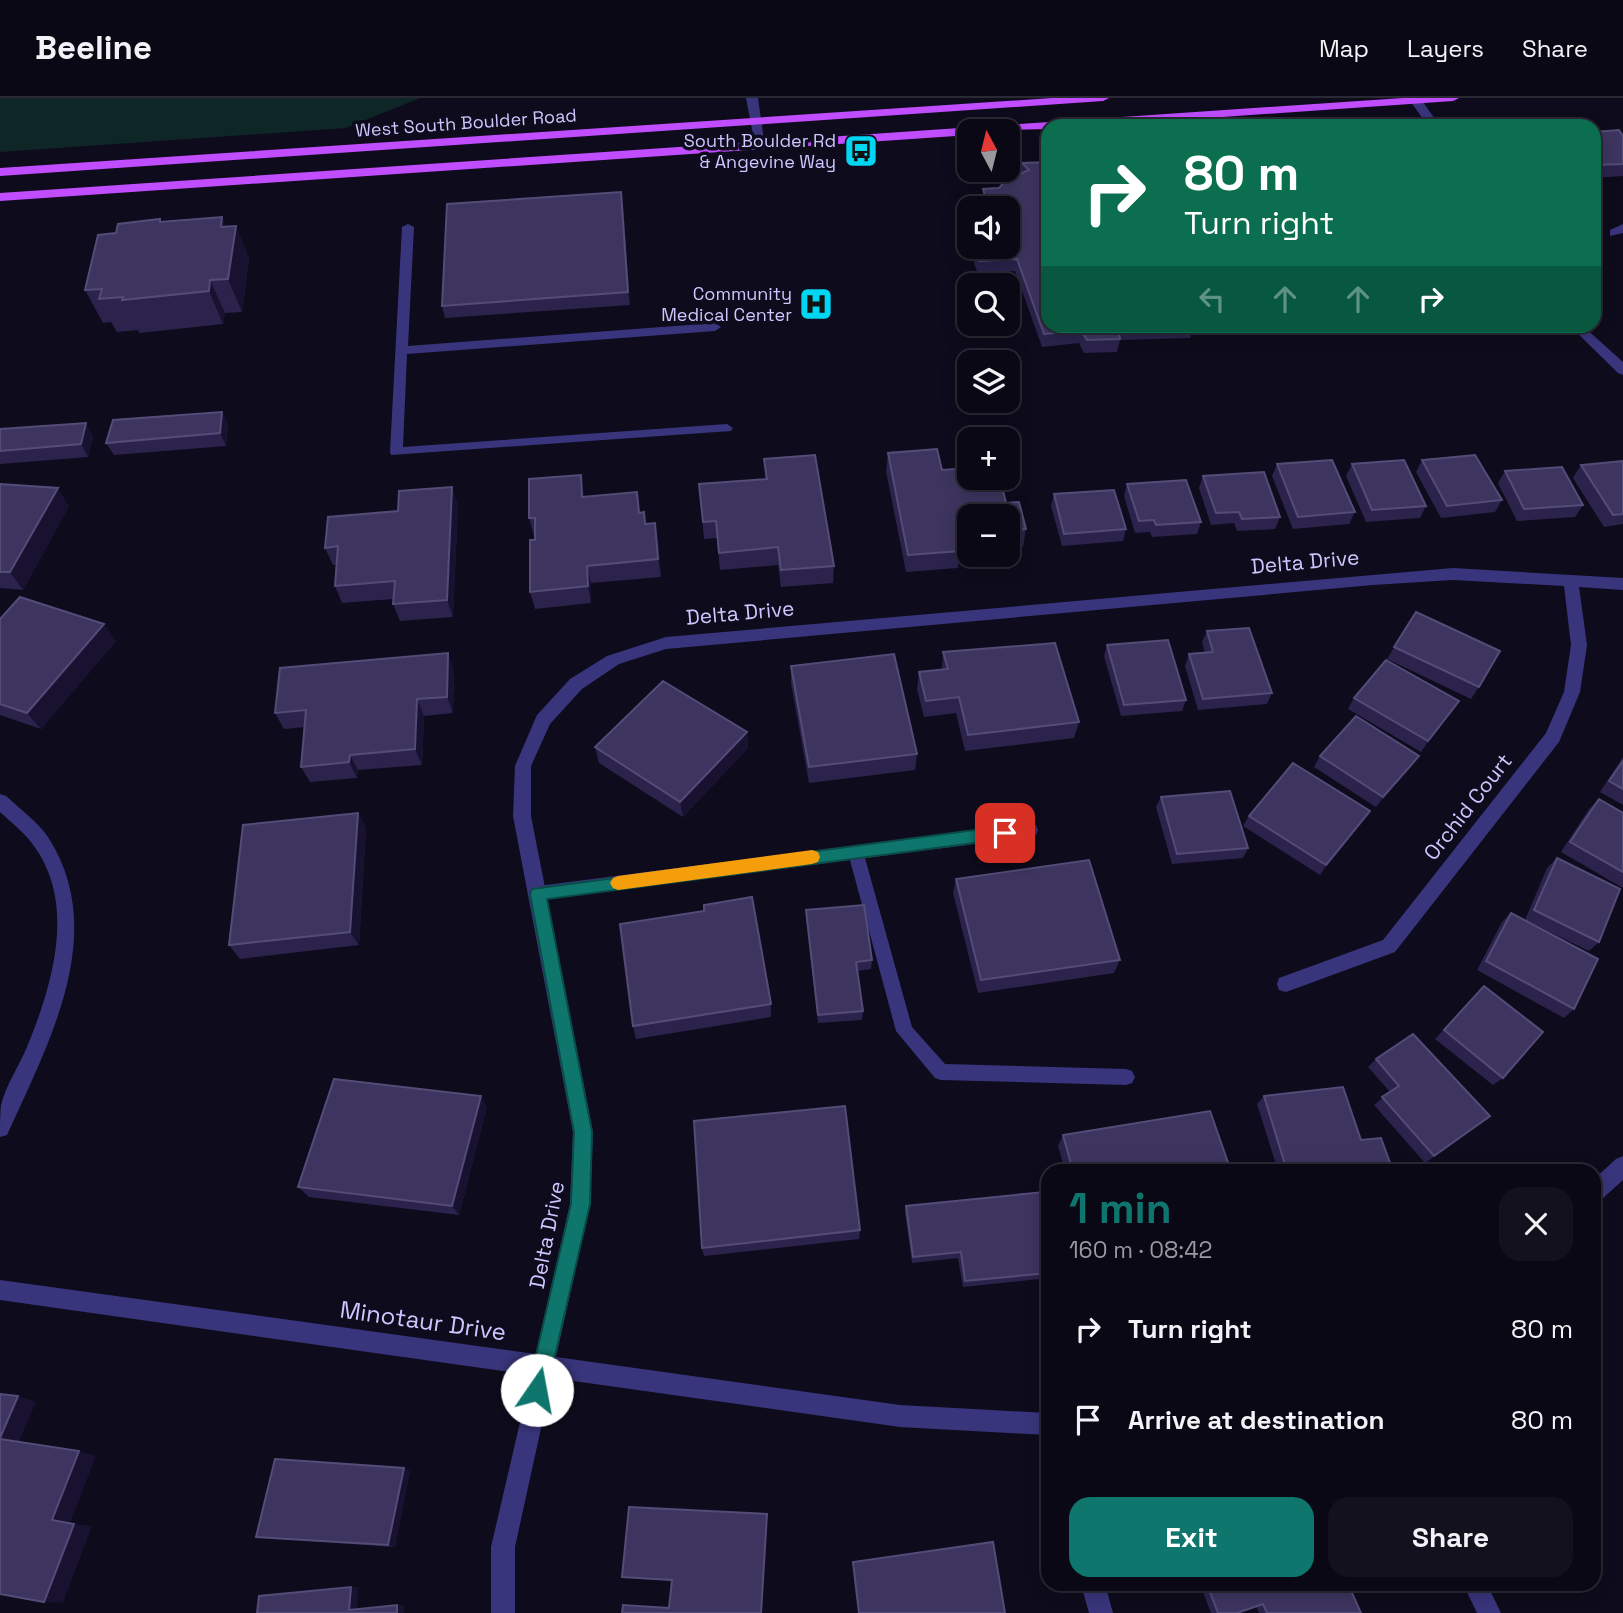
<!DOCTYPE html>
<meta charset="utf-8">
<style>
:root{--surface:#0a0815;--page:#13111e;--text:#f1f3f6;--muted:#999aa0;--line:#2a2934;--accent:#0f766e}
body{margin:0;font-family:"Space Grotesk",sans-serif;background:var(--page);color:var(--text);height:100vh;display:flex;flex-direction:column;font-size:26px;white-space:nowrap}
*{box-sizing:border-box;margin:0}
p{font-size:23px;color:var(--muted)}
.icon{flex:none;width:38px;height:38px;fill:none;stroke:currentColor;stroke-width:2;stroke-linecap:round;stroke-linejoin:round}
.map{position:relative;flex:1;overflow:hidden}
.side{position:absolute;left:1041px;top:1066px;width:560px;height:427px;display:flex;flex-direction:column;background:var(--surface);border-radius:21px;box-shadow:0 4px 18px #0003,0 0 0 2px var(--line)}
.side>*{flex:none}
.banner{position:absolute;left:1041px;top:21px;width:560px;height:214px;border-radius:21px;box-shadow:0 4px 18px #0003,0 0 0 2px var(--line);background:#0b6e4f;color:#fff;overflow:hidden}
.needle{width:46px;rotate:353deg}
.fabs{position:absolute;left:957px;top:21px;display:grid;gap:14px}
.fabs a{display:grid;place-items:center;width:63px;height:63px;border-radius:14px;background:var(--surface);box-shadow:0 4px 18px #0003,0 0 0 2px var(--line);font-size:35px}
.pin{position:absolute;display:grid;place-items:center;width:60px;height:60px;color:#fff;margin:-30px;border-radius:14px;box-shadow:0 4px 10px #0006}
.me{position:absolute;width:77px;margin:-38px;rotate:12deg;stroke-linejoin:round;filter:drop-shadow(0 0 5px #0008)}
.turn{display:flex;align-items:center;gap:24px;height:147px;padding:0 28px;font-size:32px}
.turn .icon{width:91px;height:91px;stroke-width:2.5}
.turn b{display:block;font-size:49px;line-height:60px}
.lanes{display:flex;align-items:center;height:66px;padding:0 28px;background:#0003;justify-content:center;gap:35px;direction:ltr}
.lanes .off{opacity:.35}
.round{display:grid;place-items:center;flex:none;width:74px;height:74px;border-radius:21px;background:var(--page)}
.summary{display:flex;align-items:center;justify-content:space-between;height:119px;padding:0 28px}
h1{font-size:42px;font-weight:700;line-height:52px;color:var(--accent)}
.primary-button{display:flex;gap:14px;margin-top:auto;padding:14px 28px}
.primary-button a{flex:1;height:80px;border-radius:21px;background:var(--accent);color:#fff;font-size:28px;font-weight:700;line-height:80px;text-align:center}
.primary-button a+a{background:var(--page);color:var(--text)}
ul{padding:0;list-style:none}
li{display:flex;align-items:center;gap:21px;height:91px;padding:0 28px}
li div{flex:1}
li b{display:block;font-size:26px}
li em{font-style:normal}
header{display:flex;align-items:center;gap:42px;box-sizing:border-box;height:98px;padding:0 35px;background:var(--surface);border-bottom:2px solid var(--line)}
header strong{font-size:33px}
nav{display:flex;gap:38px;margin-inline-start:auto;font-size:24px}
.map>svg:first-child{display:block}
.green{fill:#0e2626}
.lines{fill:none;stroke-linecap:round;stroke-linejoin:round}
.service{fill:#39357c;fill-rule:evenodd}
.minor{fill:#39357c;fill-rule:evenodd}
.primary{fill:#c04dff;fill-rule:evenodd}
.wall{fill:#2b234c}
.shaded-wall{fill:#181230}
.building{fill:#3d355f;stroke:#544c78;stroke-width:2}
.route{fill:#0f766e;stroke:#0a4d48;stroke-width:2}
.slow{fill:#f59e0b}
.labels{text-anchor:middle;stroke-width:7;stroke-linejoin:round;paint-order:stroke}
.far-street-label{font-size:18px;fill:#cec6ff;stroke:#0e0b1c}
.far-poi-label{font-size:18px;fill:#cec6ff;stroke:#0e0b1c;text-anchor:end}
.street-label{font-size:21px;fill:#cec6ff;stroke:#0e0b1c}
.near-street-label{font-size:24px;fill:#cec6ff;stroke:#0e0b1c}
</style>
<header>
<strong>Beeline</strong>
<nav><a>Map</a><a>Layers</a><a>Share</a></nav>
</header>
<div class="map">
<svg width="1623" height="1515" viewBox="0 0 1623 1515">
<rect width="100%" height="100%" fill="#0e0b1c"/>
<path class="green" d="M0,0H420L346,30L0,54Z"/>
<g class="lines">
<path class="service" d="M408,126L414,129L408,248L715,225L721,229L715,233L407,256L403,349L727,326L733,330L731,333L391,357L390,354L402,129Z
M1030,725L1036,727L1038,732L1036,737L1030,739L865,760L912,929L945,966L1126,971L1132,973L1135,979L1132,985L1126,987L941,982L935,980L896,933L850,762L538,802L532,800L530,795L532,790L538,788Z"/>
<path class="minor" d="M746,0H758L765,50L755,47Z
M1408,0H1420L1440,28H1428Z
M1623,126V135L1610,138V132Z
M1570,228H1583L1623,264V277L1618,275Z
M1453,470L1623,480V492L1579,489L1587,547L1580,594L1559,644L1395,854L1286,894L1279,892L1277,886L1279,880L1383,842L1546,635L1564,594L1571,547L1564,488L1453,482L1373,487L666,551L619,566L582,591L550,626L531,668V718L593,1034L590,1106L556,1259L900,1307L1048,1315V1337L900,1329L552,1280L515,1449V1515H491V1449L531,1277L0,1202V1182L536,1256L570,1106L573,1034L513,718L515,668L537,617L570,581L607,558L666,539Z
M0,696L6,698C20,711 37,723 48,739C110,835 48,946 7,1037L0,1039C0,1030 0,1017 1,1007C6,987 19,968 27,949C52,888 77,807 34,748C25,735 12,725 0,714Z
M1623,1058V1082L1601,1102L1594,1105V1081L1616,1061Z
M1081,1486H1105L1113,1515H1089Z
M1463,1486H1487L1501,1515H1477Z"/>
<path class="primary" d="M1052,0H1109L1103,3L0,78V70Z
M1403,0H1459L1453,3L1094,28H1048V31L970,33V37L0,103V95Z"/>
</g>
<path class="wall" d="M1594,34L1623,38V78L1594,80Z
M1022,65L1193,228L1190,240L1120,242L1117,254L1084,255L1079,245L1042,249L1015,173L978,176L972,159L973,149H1008V110H984L982,104L983,91L999,90L1020,76Z
M623,107L630,207L445,220L442,208Z
M222,119L226,129L236,128L249,161L242,214L225,215L223,226L139,235L138,232L117,234L111,224L103,225L85,192L116,135L161,124Z
M222,314L228,326L226,348L114,357L106,345Z
M0,331L93,338L88,359L0,366Z
M888,355L942,372L1006,405L1026,431L1023,449L1008,450V418H970V453H960L958,470L906,474L886,373Z
M764,361L834,468L833,485L781,489L778,467L720,472L717,440L704,441L699,386L765,381Z
M1422,362L1502,402L1495,414L1441,420L1416,374Z
M1623,363V426L1604,429L1573,380L1581,367Z
M1277,366L1355,414L1349,426L1293,431L1272,378Z
M1352,366L1426,408L1420,420L1366,424L1346,378Z
M1505,373L1583,407L1575,419L1517,423L1498,385Z
M581,377L584,398L640,415L644,414L646,426L658,442L661,479L591,485V505L535,511L530,494L535,438H534L529,420Z
M1203,378L1280,419L1275,431L1237,433L1234,425L1211,427L1199,390Z
M0,386L69,408L23,492L0,490Z
M1127,386L1201,424L1197,436L1152,439L1150,434L1135,435L1124,398Z
M1054,396L1126,431L1123,443L1062,448L1051,408Z
M458,407L453,519L400,523L393,506V501L342,505L335,488L337,467H333L325,450L398,413Z
M1416,514L1479,589L1471,601L1387,561Z
M0,521L116,543L41,631L0,617Z
M1207,533L1272,595L1267,606L1198,612L1185,568L1189,556L1205,555L1202,544Z
M1107,547L1186,602L1182,613L1121,618L1104,558Z
M943,554L1079,624L1074,640L965,653L956,615L924,619L917,591L919,574L942,572Z
M791,568L917,656L915,672L809,685L791,585Z
M454,572L453,615L424,618L422,667L358,672L357,680L310,684L301,669L305,629L284,631L275,615Z
M1354,600L1459,603L1421,654L1348,611Z
M747,634L748,650L683,719L599,665L595,649Z
M1320,658L1412,668L1376,709L1314,669Z
M1623,659V707L1600,694Z
M1161,699L1248,750L1243,760L1172,766L1156,709Z
M1599,701L1623,715V790L1561,754L1589,711Z
M358,715L366,730L359,847L240,861L229,847Z
M1249,718L1363,723L1320,777L1243,728Z
M1557,760L1599,844L1589,853L1525,822L1547,770Z
M956,781L1120,862L1114,875L978,895L953,795Z
M806,812L872,862L871,871L857,873L863,913L862,922L818,925L806,821Z
M1511,815L1574,911L1564,920L1477,872L1502,824Z
M1484,888L1503,980L1493,987L1435,941Z
M771,906V919L636,941L633,928Z
M1376,961L1480,1026L1425,1065L1374,1007L1390,994L1368,969Z
M1264,998L1361,1042L1393,1073H1278L1257,1006Z
M487,1009L459,1117L309,1099L298,1089Z
M1063,1037L1231,1073H1065L1058,1048Z
M906,1108L1048,1117V1180L963,1189L958,1160L912,1165L905,1114Z
M860,1132L859,1141L704,1158L702,1150Z
M410,1373L395,1449L265,1440L256,1439Z
M768,1418L669,1510L672,1483L622,1479Z
M853,1464L1005,1515H859Z
M1200,1486H1348L1361,1515H1259L1256,1508L1237,1515H1211Z"/>
<path class="shaded-wall" d="M621,94L623,107L630,207L628,194Z
M222,119L233,146L236,128L249,161L242,214L228,181L221,129Z
M210,182L225,215L223,226L209,193Z
M222,314L228,326L226,348L220,335Z
M86,325L93,338L88,359L81,346Z
M581,377L584,395L585,416L582,399Z
M452,389L458,407L453,519L447,502Z
M58,390L69,408L23,492L10,474Z
M655,425L658,442L661,479L658,461Z
M587,468L591,485V505L588,488Z
M104,526L116,543L41,631L27,615Z
M448,555L454,572L453,615L447,599Z
M417,601L424,618L422,667L415,651Z
M1459,603L1452,614L1421,654L1428,643Z
M747,634L748,650L683,719L680,704Z
M350,657L358,672L357,680L349,664Z
M1419,658L1412,668L1376,709L1383,699Z
M1370,713L1363,723L1320,777L1326,767Z
M358,715L366,730L359,847L350,834Z
M481,998L487,1009L459,1117L452,1108Z
M18,1298L36,1304L18,1346L0,1341Z
M79,1353L96,1358L70,1425L52,1422Z
M404,1370L410,1373L395,1449L388,1447Z
M767,1416L762,1515H761Z
M74,1426L92,1428L63,1505L44,1504Z
M351,1489H358L357,1513L349,1512Z
M397,1507H404V1515H397Z"/>
<path class="building" d="M1619,32L1623,38V66L1596,67L1594,65V34Z
M1048,64V228H1194L1118,230L1120,241L1087,242L1081,233L1044,236L1017,161L979,163L974,149H1008V110H989L983,91L999,90L1006,82L1029,72L1022,65Z
M621,94L628,194L442,208L447,106Z
M222,119L221,129L236,128L228,181L210,182L209,193L122,202L123,199L99,201L102,191L85,192L98,137L116,135L118,126L160,121V124Z
M222,314L220,335L106,345L113,322Z
M86,325L81,346L0,353V331Z
M937,351L942,372L970,370V380H1000L1006,405L1019,404L1026,431L1008,433V418H970V436L956,437L960,453L908,457L888,355Z
M815,357L834,468L781,472L778,449L719,455L716,423L703,424L699,386L767,381L764,361Z
M1475,357L1502,402L1447,408L1422,362Z
M1332,362L1355,414L1298,419L1277,366Z
M1404,362L1426,408L1372,412L1352,366Z
M1623,363V416L1613,417L1581,367Z
M1562,369L1583,407L1524,411L1505,373Z
M1264,374L1280,419L1242,421L1239,414L1216,415L1203,378Z
M581,377L582,399L637,394L639,415L644,414L645,426L655,425L658,461L587,468L588,488L530,494V442H535V420H529V381Z
M1186,382L1201,424L1156,427L1154,422L1139,423L1127,386Z
M0,386L58,390L10,474H0Z
M452,389L447,502L393,506L395,483L335,488L338,448L325,450L328,419L398,413L399,393Z
M1114,392L1126,431L1064,436L1054,396Z
M20,499L104,526L27,615L0,606V521Z
M1416,514L1500,553L1479,589L1394,549Z
M1249,530L1272,595L1203,601L1189,556L1213,554L1207,533Z
M1168,542L1186,602L1124,607L1107,547Z
M1055,545L1079,624L968,637L959,599L926,603L919,574L948,571L943,554Z
M448,555L447,599L417,601L415,651L350,657L349,664L301,669L306,612L275,615L280,570Z
M894,556L917,656L809,669L791,568Z
M1386,562L1459,603L1428,643L1354,600Z
M663,583L747,634L680,704L595,649Z
M1356,618L1419,658L1383,699L1320,658Z
M1623,663V691L1609,683Z
M1293,665L1370,713L1326,767L1249,718Z
M1230,693L1248,750L1177,756L1161,699Z
M1599,701L1623,715V774L1570,744Z
M358,715L350,834L229,847L243,727Z
M1557,760L1620,791L1599,844L1534,812Z
M1089,762L1120,862L981,882L956,781Z
M752,799L771,906L633,928L620,826L704,813V807Z
M864,807L872,862L856,864L863,913L818,917L806,812Z
M1511,815L1598,861L1574,911L1486,863Z
M1484,888L1543,934L1503,980L1444,932Z
M1413,936L1490,1018L1434,1058L1382,999L1399,988L1376,961Z
M334,981L481,998L452,1108L298,1089Z
M1343,989L1361,1042L1381,1040L1393,1073H1287L1264,998Z
M845,1008L860,1132L702,1150L694,1023Z
M1210,1013L1231,1073H1073L1063,1037Z
M1044,1094L1048,1117V1175L965,1183L961,1154L913,1159L906,1108Z
M0,1296L18,1298L0,1340Z
M0,1341L79,1353L52,1422L74,1426L44,1504L0,1496Z
M275,1361L404,1370L388,1447L256,1439Z
M629,1409L767,1416L761,1515H622L623,1507L669,1510L672,1482L622,1479Z
M993,1444L1005,1515H859L853,1464Z
M1207,1486H1348L1361,1515H1267L1263,1506L1237,1515H1218Z
M351,1489L349,1512L397,1507V1515H257L259,1498Z"/>
<path class="route" d="M1005,728L1011,730L1013,735L1011,739L1005,741L547,801L592,1034L590,1106L547,1292L544,1299L537,1302L530,1299L528,1292L571,1106L574,1034L530,796L532,791Z"/>
<path class="slow" d="M812,752L818,754L820,759L818,764L812,766L618,792L613,790L610,785L613,780L618,778Z"/>
<defs>
<symbol id="bus-square" viewBox="-11 -11 22 22"><rect x="-9" y="-9" width="18" height="18" rx="4" fill="#00d5f1" stroke="#0e0b1c"/><path d="M-5-6H5V4H4V6H2V4H-2V6H-4V4H-5ZM-3.5-4V0h7V-4ZM-3.5 1.2v1.5H-2V1.2ZM2 1.2v1.5H3.5V1.2Z" fill="#111"/></symbol>
<symbol id="hospital-square" viewBox="-11 -11 22 22"><rect x="-9" y="-9" width="18" height="18" rx="4" fill="#00d5f1" stroke="#0e0b1c"/><path d="M-5-5h3v3.5h4V-5h3V5h-3V1.5h-4V5h-3Z" fill="#111"/></symbol>
</defs>
<g fill-rule="evenodd">
<use href="#bus-square" x="842" y="34" width="38" height="38"/>
<use href="#hospital-square" x="797" y="187" width="38" height="38"/>
</g>
<g class="labels">
<g class="far-street-label">
<text transform="translate(466 25) rotate(-4)" y="6">West South Boulder Road</text>
</g>
<g class="far-poi-label">
<text x="836" y="49">South Boulder Rd<tspan x="836" dy="21">&amp; Angevine Way</tspan></text>
<text x="792" y="202">Community<tspan x="792" dy="21">Medical Center</tspan></text>
</g>
<g class="street-label">
<text transform="translate(1305 464) rotate(-5)" y="7">Delta Drive</text>
<text transform="translate(740 515) rotate(-5)" y="7">Delta Drive</text>
<text transform="translate(1468 709) rotate(-52)" y="7">Orchid Court</text>
<text transform="translate(547 1137) rotate(-79)" y="7">Delta Drive</text>
</g>
<g class="near-street-label">
<text transform="translate(423 1223) rotate(8)" y="8">Minotaur Drive</text>
</g>
</g>
</svg>
<div class="fabs">
<a><svg class="needle" viewBox="-14 -14 28 28"><path d="M0-13l5 13h-10z" fill="#e53935"/><path d="M0 13l5-13h-10z" fill="#999aa0"/></svg></a>
<a><svg class="icon" aria-label="sound" viewBox="0 0 24 24"><path d="M4 9h4l5-4v14l-5-4H4zM17 9q2 3 0 6"/></svg></a>
<a><svg class="icon" aria-label="search" viewBox="0 0 24 24"><circle cx="10" cy="10" r="6"/><path d="M15 15l6 6"/></svg></a>
<a><svg class="icon" aria-label="layers" viewBox="0 0 24 24"><path d="M12 4l9 5-9 5-9-5zM3 14l9 5 9-5"/></svg></a>
<a>+</a>
<a>−</a>
</div>
<div class="pin" style="left:1005px;top:735px;background:#d93025"><svg class="icon" aria-label="arrive" viewBox="0 0 24 24"><path d="M6 21V4h12l-3 4 3 4H6"/></svg></div>
<svg class="me" style="left:537px;top:1292px" viewBox="-20 -20 40 40"><circle r="19" fill="#fff"/><path d="M0-13L10 11 0 6-10 11z" fill="#0f766e"/></svg>
<div class="banner">
<div class="turn"><svg class="icon" aria-label="right" viewBox="0 0 24 24"><path d="M7 20v-9h11M14 6l5 5-5 5"/></svg><div><b>80 m</b>Turn right</div></div>
<div class="lanes"><svg class="icon off" aria-label="left" viewBox="0 0 24 24"><path d="M17 20v-9H6M10 6l-5 5 5 5"/></svg><svg class="icon off" aria-label="ahead" viewBox="0 0 24 24"><path d="M12 20V5M6 11l6-6 6 6"/></svg><svg class="icon off" aria-label="ahead" viewBox="0 0 24 24"><path d="M12 20V5M6 11l6-6 6 6"/></svg><svg class="icon" aria-label="right" viewBox="0 0 24 24"><path d="M7 20v-9h11M14 6l5 5-5 5"/></svg></div>
</div>
<section class="side">
<div class="summary"><div><h1>1 min</h1><p>160 m · 08:42</p></div><a class="round"><svg class="icon" aria-label="close" viewBox="0 0 24 24"><path d="M6 6l12 12M18 6L6 18"/></svg></a></div>
<ul>
<li><svg class="icon" aria-label="right" viewBox="0 0 24 24"><path d="M7 20v-9h11M14 6l5 5-5 5"/></svg><div><b>Turn right</b></div><em>80 m</em></li>
<li><svg class="icon" aria-label="arrive" viewBox="0 0 24 24"><path d="M6 21V4h12l-3 4 3 4H6"/></svg><div><b>Arrive at destination</b></div><em>80 m</em></li>
</ul>
<div class="primary-button"><a>Exit</a><a>Share</a></div>
</section>
</div>
